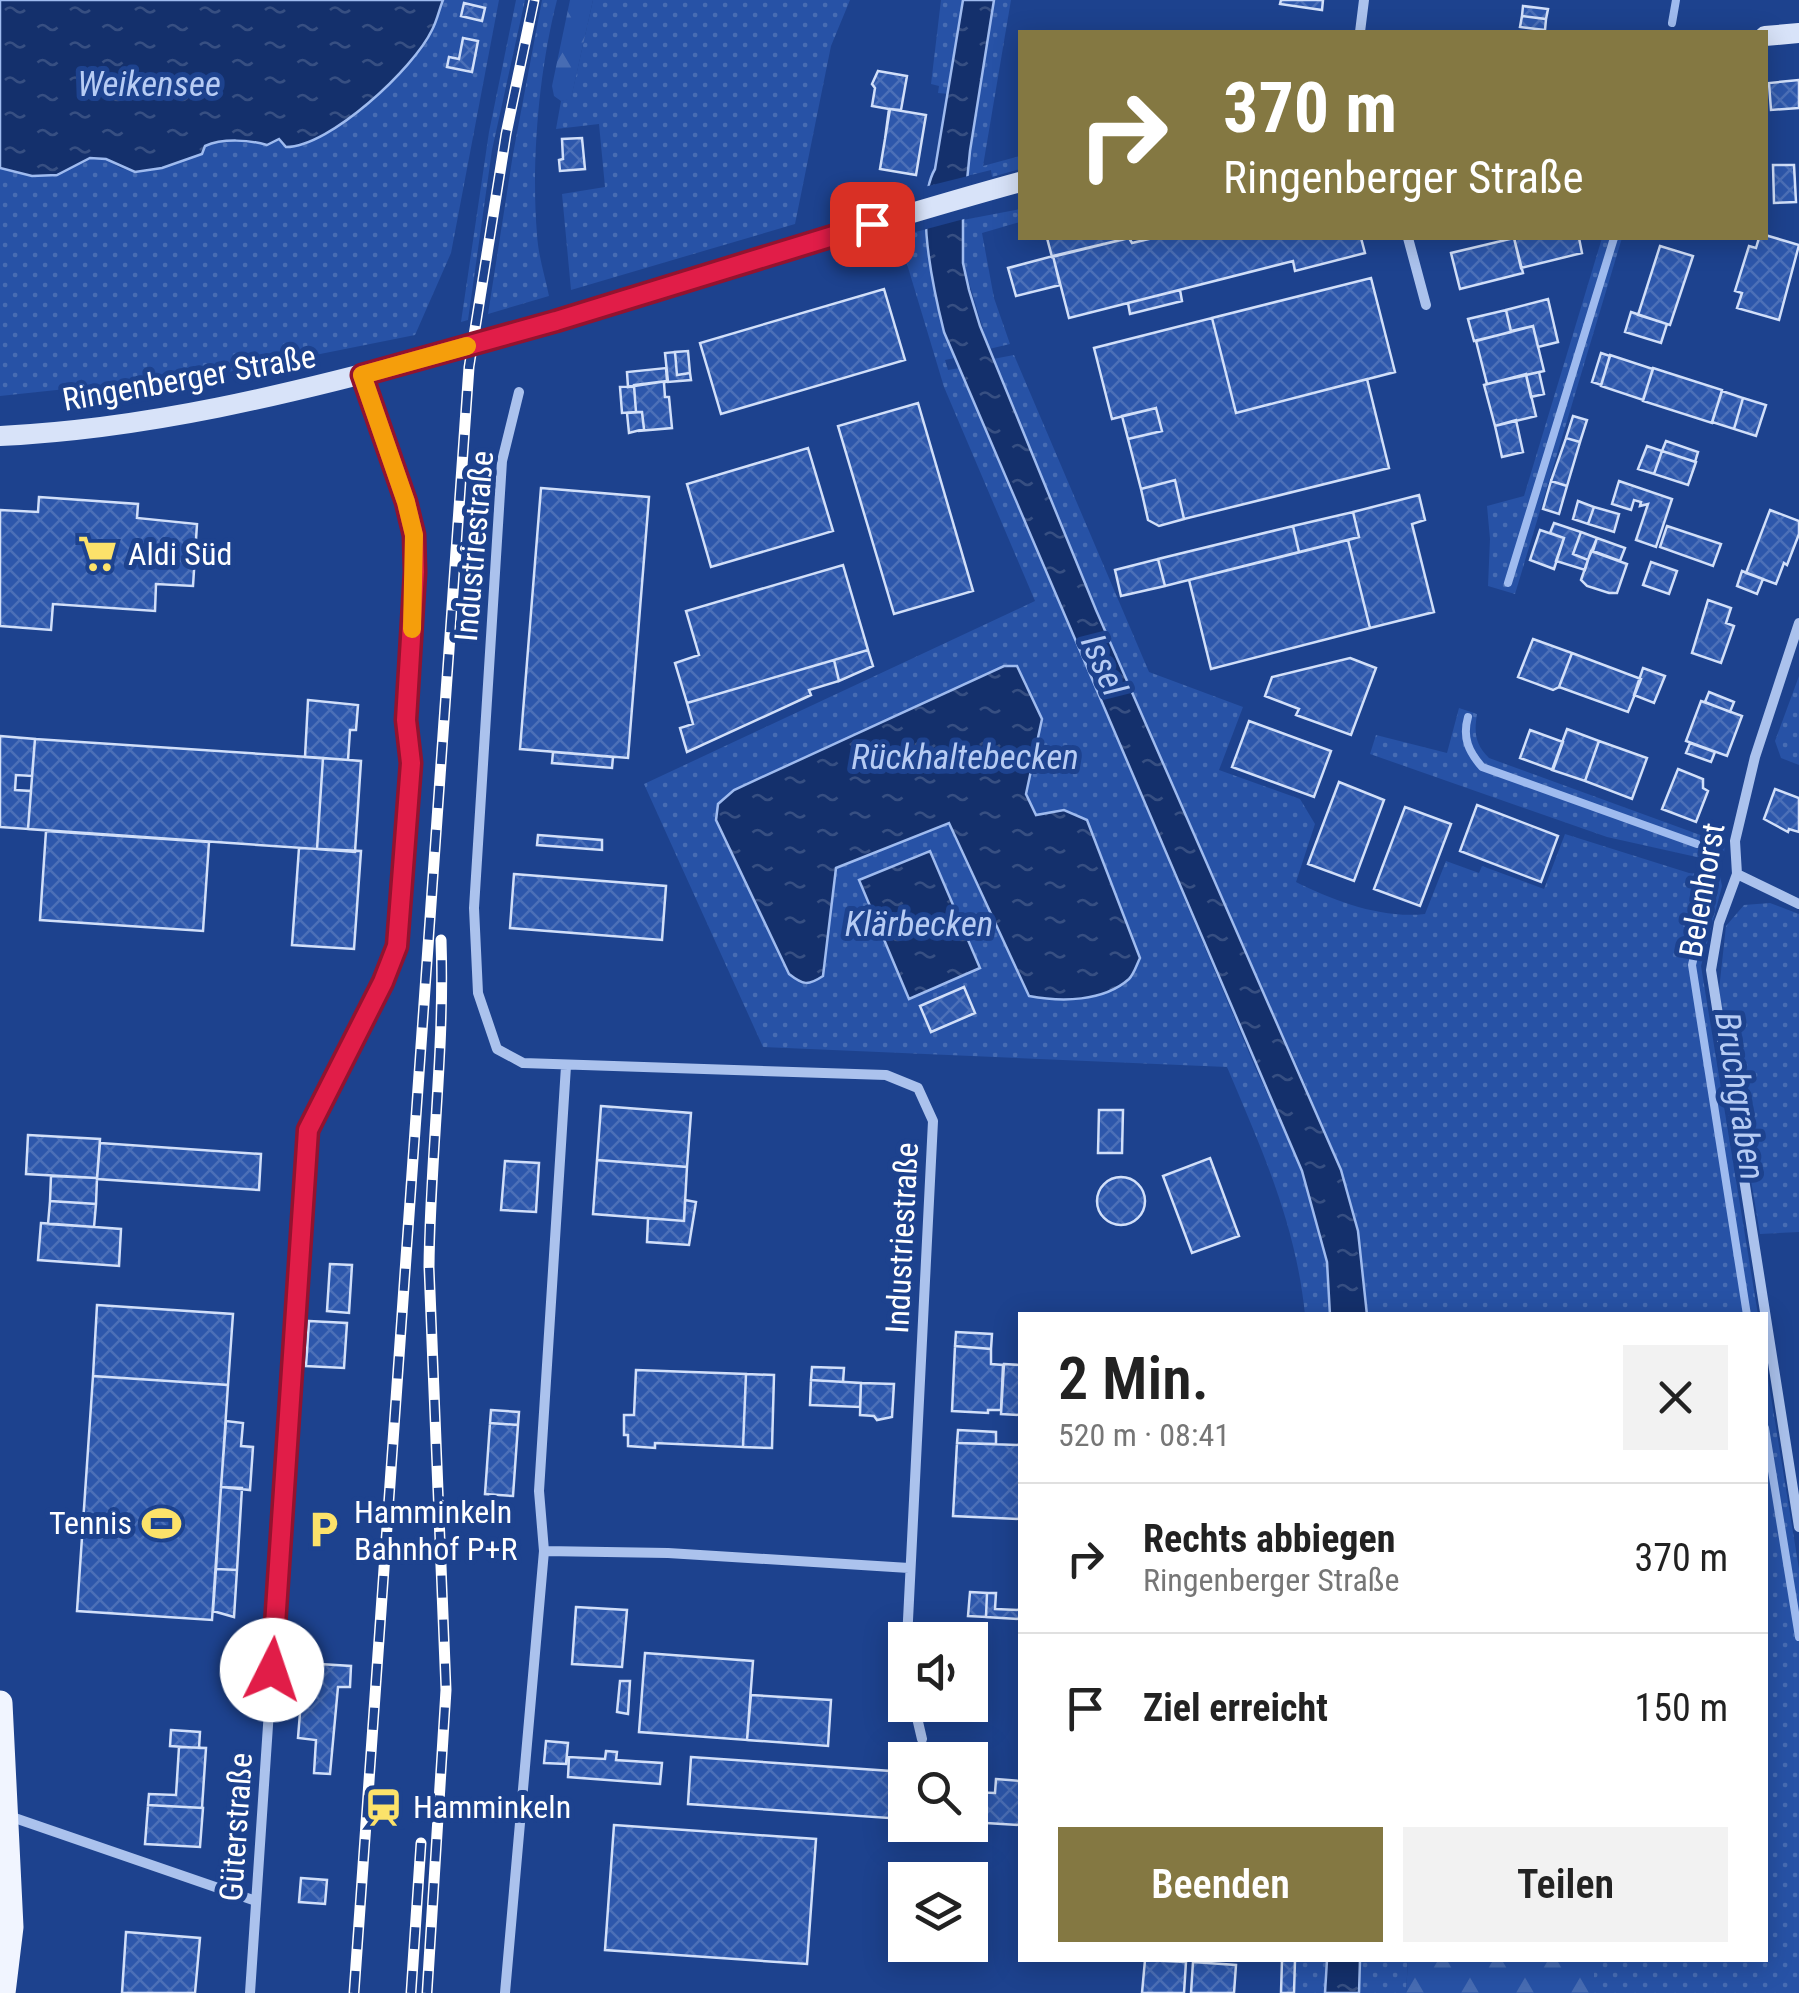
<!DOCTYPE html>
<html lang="de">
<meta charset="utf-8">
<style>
:root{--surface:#fff;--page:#f2f2f2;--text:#222;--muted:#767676;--line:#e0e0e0;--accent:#847842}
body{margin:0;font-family:"Roboto Condensed",sans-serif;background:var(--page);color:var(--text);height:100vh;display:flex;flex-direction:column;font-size:38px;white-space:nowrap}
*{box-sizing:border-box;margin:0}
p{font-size:32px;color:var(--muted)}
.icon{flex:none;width:55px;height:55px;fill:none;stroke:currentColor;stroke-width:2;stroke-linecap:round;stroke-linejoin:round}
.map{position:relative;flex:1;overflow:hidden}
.sheet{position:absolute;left:1018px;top:1312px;width:750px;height:650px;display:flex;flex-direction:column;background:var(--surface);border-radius:0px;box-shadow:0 5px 25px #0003}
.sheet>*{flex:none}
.guide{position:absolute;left:1018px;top:30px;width:750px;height:210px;border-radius:0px;box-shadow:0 5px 25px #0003;background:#847842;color:#fff;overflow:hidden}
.buttons{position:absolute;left:888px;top:1622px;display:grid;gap:20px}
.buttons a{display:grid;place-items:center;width:100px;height:100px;border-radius:0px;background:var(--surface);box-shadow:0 5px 25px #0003;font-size:50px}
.pin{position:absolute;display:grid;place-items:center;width:85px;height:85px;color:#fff;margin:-42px;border-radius:20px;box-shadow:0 5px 15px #0006}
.me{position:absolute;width:110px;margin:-55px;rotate:4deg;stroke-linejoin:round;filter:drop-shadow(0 0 8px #0008)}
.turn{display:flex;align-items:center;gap:35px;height:210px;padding:0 40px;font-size:45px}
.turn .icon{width:130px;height:130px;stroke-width:2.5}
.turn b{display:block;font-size:70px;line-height:85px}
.round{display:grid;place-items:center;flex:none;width:105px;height:105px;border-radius:0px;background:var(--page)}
.overview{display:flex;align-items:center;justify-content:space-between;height:170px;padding:0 40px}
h1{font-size:60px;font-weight:600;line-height:75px}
.primary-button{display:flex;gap:20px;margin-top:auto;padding:20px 40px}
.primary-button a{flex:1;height:115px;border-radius:0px;background:var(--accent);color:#fff;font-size:40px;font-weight:600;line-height:115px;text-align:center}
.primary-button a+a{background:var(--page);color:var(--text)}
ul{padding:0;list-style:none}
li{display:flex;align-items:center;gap:30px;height:150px;padding:0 40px;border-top:2px solid var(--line)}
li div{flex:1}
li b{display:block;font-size:38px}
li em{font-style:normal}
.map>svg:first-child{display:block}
.grass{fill:url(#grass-dots);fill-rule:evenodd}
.forest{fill:url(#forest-firs)}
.water{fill:url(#water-ripples);stroke:#9fbbef;stroke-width:2.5}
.pier{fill:#1d428e}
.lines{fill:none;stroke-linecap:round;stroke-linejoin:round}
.stream{stroke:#9fbbef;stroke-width:8}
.building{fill:url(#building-cross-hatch);stroke:#d1dff9;stroke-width:2.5}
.minor{stroke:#abc2ed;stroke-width:10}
.secondary{stroke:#d8e3f9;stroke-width:20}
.primary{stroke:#f1f5ff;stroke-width:25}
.rail-casing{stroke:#fff;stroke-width:11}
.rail{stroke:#1d428e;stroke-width:8;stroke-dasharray:22;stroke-linecap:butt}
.route-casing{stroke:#92132f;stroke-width:25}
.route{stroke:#e11d48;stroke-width:18}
.slow{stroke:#f59e0b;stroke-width:18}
.labels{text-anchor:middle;stroke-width:10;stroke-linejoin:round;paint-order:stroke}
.street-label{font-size:32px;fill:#fff;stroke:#1d428e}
.poi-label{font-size:32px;fill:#fff;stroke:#1d428e;text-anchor:start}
.water-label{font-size:35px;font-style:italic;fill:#b7ccf4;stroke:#1d428e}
</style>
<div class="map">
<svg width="1799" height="1993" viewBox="0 0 1799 1993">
<defs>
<pattern id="grass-dots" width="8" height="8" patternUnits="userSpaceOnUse" patternTransform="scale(2.5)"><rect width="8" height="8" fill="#2752a6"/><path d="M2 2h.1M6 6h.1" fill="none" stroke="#476cb3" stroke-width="1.8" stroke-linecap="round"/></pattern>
<pattern id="forest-firs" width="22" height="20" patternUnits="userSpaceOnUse" patternTransform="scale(2.5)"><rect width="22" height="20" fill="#2752a6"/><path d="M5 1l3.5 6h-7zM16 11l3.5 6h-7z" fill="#476cb3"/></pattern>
<pattern id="water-ripples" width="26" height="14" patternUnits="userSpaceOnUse" patternTransform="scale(2.5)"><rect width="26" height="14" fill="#14306c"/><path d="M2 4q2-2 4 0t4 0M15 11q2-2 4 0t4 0" fill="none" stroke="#374f82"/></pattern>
<pattern id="building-cross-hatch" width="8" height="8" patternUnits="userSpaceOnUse" patternTransform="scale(2.5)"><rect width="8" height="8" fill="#2d57ab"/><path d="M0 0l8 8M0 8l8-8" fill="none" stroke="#4c70b8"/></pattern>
</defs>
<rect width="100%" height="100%" fill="#1d428e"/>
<path class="grass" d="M443,0H499L451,253L415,335L235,371L0,396V168L6,170L79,163L90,158L106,159L120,168L135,172L162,168L202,154L205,146L213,142L279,139L287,147H294C360,121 419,67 443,0Z
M516,0H525L492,150L468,320L461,322L489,132Z
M542,0H557C539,70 531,162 537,234C538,255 545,276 549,296L488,314L513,154Z
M593,0H850L831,46L795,224L571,290L562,194L605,187L599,124L556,129L561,101L571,98Z
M941,0H963L949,94L938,93L939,86L931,84Z
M994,0H1011L983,166L1020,156V169L992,177L991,170L967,176Z
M1020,209V222L982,233L994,298L1010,344L989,349L963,263V220Z
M928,229C927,271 938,319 955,358L945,360L948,370L960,368L966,380L1255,1067L1302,1171L1327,1262L1330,1315H1305C1296,1224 1262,1150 1227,1067L763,1047L644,784L1035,601L944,387L907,264L899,257L905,254L906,234ZM1004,666H1017L1042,719L1026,794L1036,815L1064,810L1029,996L949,823L836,868L823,976L801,984L789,974L716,820L734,790Z
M1602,238H1622L1515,594L1488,586L1490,539L1487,506L1524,496Z
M1014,355L1149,672L1243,707L1219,770L1300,799L1315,824L1296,882C1334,901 1382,919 1425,914L1446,861L1479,873L1482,866L1544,889L1565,834L1689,873L1720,876L1722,886L1701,966L1758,1315H1367C1361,1178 1289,1054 1236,931C1154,741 1069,552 993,359Z
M1799,676V765L1781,758L1775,741Z
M1459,708L1477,714C1474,733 1475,744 1489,758L1725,844L1724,853L1710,860L1607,837L1370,754L1376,735L1447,753Z
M1770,903L1799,914V1232L1760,1234L1719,990L1726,926L1744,905Z
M1765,1360L1799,1569V1993H1594V1960H1765Z
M1295,1960H1327L1325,1993H1294Z
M1361,1960H1408L1406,1993H1359Z"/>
<path class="forest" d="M570,0H593L571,99L561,101L554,96L552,86Z
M1408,1960H1594V1993H1406Z"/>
<path class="water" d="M0,0H443C439,10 437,21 432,30C414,68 330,147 286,147L279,139L267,145C250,140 223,138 205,146L202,154L162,168L135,172L106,159L90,158L57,175L32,176L0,168Z
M963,0H994L970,151L963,220V263L969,290L980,326L1096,610L1341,1170L1358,1231L1367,1315H1330L1327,1262L1302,1171L944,332C934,292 914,205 935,169Z
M1004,666H1017L1042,719L1026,794L1036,815L1064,810L1087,820L1140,958C1137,964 1134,974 1129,979C1103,1002 1061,1002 1029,996L949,823L836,868L823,976C808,986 803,985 789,974L716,820L718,804L734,790Z
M930,851L980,968L909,999L859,880Z
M1327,1960H1360L1359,1993H1325Z"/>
<path class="pier" d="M972,175L968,218L923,230L924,187Z"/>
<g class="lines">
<path class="stream" d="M1672,23L1676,0
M1508,583L1614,238
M1468,717C1462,738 1469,752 1482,767L1697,844
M1710,886L1692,965L1747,1315
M1765,1428L1799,1637"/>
</g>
<path class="building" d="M1281,0H1323L1322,10L1280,4Z
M464,3L485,8L482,21L461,16Z
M1523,6L1548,9L1546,19L1522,16Z
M1522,16L1546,19L1545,30L1520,27Z
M463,38L478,41L472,72L447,67L449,57L459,59Z
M878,71L907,76L901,110L890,109L885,139L889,109L872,106L875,88L872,84Z
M1799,80V108L1771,110L1769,83Z
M890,109L926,115L916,175L880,169Z
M582,138L585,169L560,171L559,160L563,159L562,139Z
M1773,165H1794L1796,202L1774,203Z
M1765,235L1799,245L1779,320L1737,308L1742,293L1735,291L1749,246L1756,248L1759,238Z
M1047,238H1129L1052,257Z
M1129,238L1132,243L1153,238H1361L1365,253L1295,271L1293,261L1069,318L1053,256Z
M1514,238L1523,273L1460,289L1451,253Z
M1514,238H1579L1582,253L1521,268Z
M1660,246L1693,256L1670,325L1638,315Z
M1053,256L1060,285L1016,296L1008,268Z
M1371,278L1395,372L1236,413L1212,318Z
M884,289L905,360L721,414L700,343Z
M1180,290L1182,301L1130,314L1128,303Z
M1548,299L1558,342L1538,347L1533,326L1511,331L1506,310Z
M1506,310L1511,332L1474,341L1468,319Z
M1631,312L1667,324L1661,343L1625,332Z
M1212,318L1236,413L1367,379L1389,468L1184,519L1175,480L1141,489L1128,439L1162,431L1156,408L1112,419L1094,348Z
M1533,326L1544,371L1487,384L1476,341Z
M688,351L690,373L677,375L675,352Z
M675,352L677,375L690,373L691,380L668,382L665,353Z
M1601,353L1610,356L1601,385L1592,382Z
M1610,355L1653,369L1643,400L1601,386Z
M666,368L667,381L628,387L627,372Z
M1653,368L1722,390L1712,423L1643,401Z
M1539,372L1544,394L1531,397L1526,375Z
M1526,374L1536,416L1495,426L1484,385Z
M667,381L664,383L665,397H669L672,428L638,431L644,429L642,412H636L634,385Z
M634,386L636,412L622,413L620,387Z
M1722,391L1743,398L1734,429L1712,422Z
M1743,398L1766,405L1756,436L1734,429Z
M918,403L973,591L894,614L838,426Z
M1156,408L1162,431L1128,439L1122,416Z
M642,412L644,429L629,433L627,413Z
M1573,416L1587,420L1580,442L1566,438Z
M1516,420L1523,452L1502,457L1495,426Z
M1566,438L1580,442L1567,486L1551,481Z
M1666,441L1698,452L1695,462L1662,451Z
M1647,446L1662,451L1654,474L1638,469Z
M808,448L833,531L711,567L687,484Z
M1662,451L1696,462L1688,485L1654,474Z
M1175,480L1184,519L1159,526L1148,520L1141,489Z
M1551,481L1567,486L1559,514L1543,509Z
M1619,481L1672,499L1656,547L1636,540L1648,504L1640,506L1641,502L1634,500L1631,510L1612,504Z
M541,488L649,497L628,758L520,749Z
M1419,495L1425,520L1412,524L1434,612L1370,628L1348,540L1359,537L1353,512Z
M39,497L138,504L137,518L197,524L193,586L156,584L155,611L53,604L51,630L0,626V510L38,512Z
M1578,501L1594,507L1588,524L1573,519Z
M1594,507L1619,514L1614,532L1588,524Z
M1770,510L1799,521V534L1787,565L1784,563L1776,584L1746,573Z
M1353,512L1359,537L1299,552L1293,526Z
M1554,523L1581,532L1573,554L1588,560L1585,570L1556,561L1564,538L1550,533Z
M1293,526L1299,552L1165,586L1158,559Z
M1667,526L1721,544L1713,566L1660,547Z
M1540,530L1564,538L1554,569L1530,560Z
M1581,532L1597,538L1588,560L1573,554Z
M1597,538L1625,548L1620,561L1593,551Z
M1348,540L1370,628L1211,669L1189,580Z
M1591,551L1627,564L1617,593H1609L1587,586L1581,580Z
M1158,559L1165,586L1121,596L1115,570Z
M1651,562L1677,571L1669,594L1643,585Z
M843,565L868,650L687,703L675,663L699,655L686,611Z
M1742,571L1763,579L1757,594L1737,586Z
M1708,600L1731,608L1726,623L1734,626L1721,663L1692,653Z
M1533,639L1572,653L1559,687L1553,690L1518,677Z
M868,650L873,666L839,681L834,660Z
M1572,653L1641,679L1628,712L1559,687Z
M1350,658L1376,668L1351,735L1296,715L1299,709L1265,696L1272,677Z
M834,660L839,681L809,690L811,695L687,752L680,728L693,724L687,703Z
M1643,668L1665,676L1654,703L1634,695Z
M1709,692L1734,702L1730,712L1705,702Z
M308,700L358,705L356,730H350L348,760L305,757Z
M1701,701L1742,716L1727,756L1686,741Z
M1249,721L1331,751L1314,797L1232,767Z
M1567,729L1599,741L1585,781L1552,770Z
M1530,730L1563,742L1553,770L1520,758Z
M0,736L35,739L32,776L16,775L15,790L31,791L28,829L0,827Z
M35,739L323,758L317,849L28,829Z
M1599,741L1647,758L1632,799L1585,781Z
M1690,743L1715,752L1711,762L1686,753Z
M553,752L613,757L612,768L552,763Z
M323,758L361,761L355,852L317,849Z
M1678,769L1703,779V788L1708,791L1696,822L1662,809Z
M1339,782L1384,800L1354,881L1308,864Z
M1775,789L1799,798V832L1789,829L1788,832L1764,819Z
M1477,805L1558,836L1541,882L1460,851Z
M1405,807L1451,824L1420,906L1374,889Z
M46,831L209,842L203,931L40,920Z
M538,835L602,840V850L537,845Z
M299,848L361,851L354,949L292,945Z
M514,874L666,886L662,940L510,928Z
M964,987L975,1013L931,1032L920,1006Z
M601,1106L691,1113L687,1167L597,1160Z
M1099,1110H1123L1122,1153H1098Z
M28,1135L100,1139L97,1178L26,1174Z
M100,1143L261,1154L259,1190L97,1179Z
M1210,1158L1239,1236L1192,1253L1163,1176Z
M597,1160L687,1167L684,1221L593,1214Z
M505,1161L539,1163L536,1212L501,1210Z
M51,1176L97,1178L96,1204L50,1201Z
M1097 1201a24 24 0 1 1 48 0a24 24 0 1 1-48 0Z
M685,1200L696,1202L689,1245L647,1242L648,1218L684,1221Z
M50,1201L96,1204L94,1227L48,1224Z
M41,1223L121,1229L119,1266L38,1260Z
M330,1264L352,1265L349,1313L327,1311Z
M97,1305L233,1314L228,1385L93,1376Z
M309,1321L347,1323L344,1368L306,1366Z
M956,1332L992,1334L991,1349L955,1346Z
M955,1346L991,1349V1364L1003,1365L1001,1410H988V1413L952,1411Z
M1004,1364L1020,1365V1415L1001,1414Z
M812,1367L844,1368L843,1382L811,1380Z
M636,1370L746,1374L743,1447L655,1443V1448L628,1446V1435H624V1415H634Z
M746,1374L774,1375L772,1448L743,1447Z
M93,1376L228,1385L212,1620L77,1611Z
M811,1380L861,1383L860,1407L810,1405Z
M861,1383L894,1384L892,1417L877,1420L874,1416L860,1415Z
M491,1410L519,1412L518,1425L490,1423Z
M226,1421L243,1423L241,1446L253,1447L250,1490L221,1487Z
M490,1423L518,1425L513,1496L485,1494Z
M958,1430L996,1432V1444L957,1443Z
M957,1443L1020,1445V1519L953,1516Z
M221,1487L242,1488L237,1570L216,1569Z
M216,1569L237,1570L234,1617L213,1611Z
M970,1592L987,1593L986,1617L968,1616Z
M987,1593H996L995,1609L1020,1610L1019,1619L986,1617Z
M576,1607L627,1610L622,1667L572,1664Z
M645,1653L753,1661L747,1740L639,1732Z
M304,1663L351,1666L350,1687H338L330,1774L314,1773L316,1740L298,1738Z
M620,1681H630L628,1714L617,1712Z
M751,1695L831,1700L828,1746L747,1740Z
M171,1730L200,1732L199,1748L170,1746Z
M546,1741L568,1743L566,1764L544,1763Z
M179,1747L206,1748L202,1808L148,1805L149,1794L176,1795Z
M606,1751L617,1752L616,1760L662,1763L660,1784L568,1777L569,1757L605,1759Z
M691,1757L905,1772L903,1819L688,1804Z
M996,1779L1020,1781V1825L970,1822V1792L995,1793Z
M148,1805L203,1808L200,1847L145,1844Z
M614,1825L816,1839L807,1964L605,1950Z
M301,1878L327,1880L325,1904L299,1902Z
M126,1932L200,1938L195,1993H122Z
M1145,1960L1186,1962L1184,1993H1142Z
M1282,1960H1295L1294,1993H1281Z
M1193,1962L1236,1965L1234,1993H1191Z"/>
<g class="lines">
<path class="minor" d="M1360,32L1364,0
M1408,238L1426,305
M519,392L502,461L474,908L478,993L497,1049L523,1063L886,1075L918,1088L933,1121L907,1640
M1799,623L1755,757L1735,841L1737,874L1719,923L1711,970L1799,1527
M1737,874L1799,904
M544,1551L668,1553L909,1568
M914,1705L922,1739
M6,1815L256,1901
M250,1993L308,1131L383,982L397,946L411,763L406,719L415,572L414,535L406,502L362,375
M505,1993L544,1551L539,1491L566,1066"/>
<path class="secondary" d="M1765,36L1799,33
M0,436C147,429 290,394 431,356C629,303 823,236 1020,182"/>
<path class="primary" d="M0,1703L11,1927L3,1993"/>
<defs>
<path id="rail" d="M354,1993L469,367L506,134L534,0
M411,1993L421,1843
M427,1993L446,1690L429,1267C430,1158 445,1049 441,940"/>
</defs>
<use href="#rail" class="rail-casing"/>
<use href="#rail" class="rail"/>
</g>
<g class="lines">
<defs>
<path id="route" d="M272,1670L308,1130L383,982L397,946L411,763L406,720L415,572L414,535L406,502L362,375L556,321L872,224"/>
</defs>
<use href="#route" class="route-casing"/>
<use href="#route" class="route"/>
<path class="slow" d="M412,629L414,535L406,502L362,375L467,346"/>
</g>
<defs>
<symbol id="supermarket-bare" viewBox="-9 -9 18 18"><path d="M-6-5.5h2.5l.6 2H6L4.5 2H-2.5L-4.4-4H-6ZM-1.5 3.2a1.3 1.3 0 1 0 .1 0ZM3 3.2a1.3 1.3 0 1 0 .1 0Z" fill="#fce26a" stroke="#1d428e" stroke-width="2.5" paint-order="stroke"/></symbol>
<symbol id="stadium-bare" viewBox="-9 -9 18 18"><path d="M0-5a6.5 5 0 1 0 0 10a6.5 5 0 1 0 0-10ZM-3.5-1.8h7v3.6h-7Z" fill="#fce26a" stroke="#1d428e" stroke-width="2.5" paint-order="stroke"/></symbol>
<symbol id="parking-bare" viewBox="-9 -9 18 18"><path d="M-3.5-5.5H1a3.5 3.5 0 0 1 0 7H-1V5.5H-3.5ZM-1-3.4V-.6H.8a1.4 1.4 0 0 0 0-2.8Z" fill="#fce26a" stroke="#1d428e" stroke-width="2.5" paint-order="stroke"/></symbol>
<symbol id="station-bare" viewBox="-9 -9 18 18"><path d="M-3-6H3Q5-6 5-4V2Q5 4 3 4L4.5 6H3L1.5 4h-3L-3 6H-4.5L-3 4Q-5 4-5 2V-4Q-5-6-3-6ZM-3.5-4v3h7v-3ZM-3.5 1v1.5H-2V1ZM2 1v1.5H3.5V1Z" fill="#fce26a" stroke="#1d428e" stroke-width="2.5" paint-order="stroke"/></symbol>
</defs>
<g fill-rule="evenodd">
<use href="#supermarket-bare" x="70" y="526" width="55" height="55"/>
<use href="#stadium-bare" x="134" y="1496" width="55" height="55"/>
<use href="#parking-bare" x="296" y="1502" width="55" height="55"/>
<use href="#station-bare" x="356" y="1780" width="55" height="55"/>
</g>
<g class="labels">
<g class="street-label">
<text transform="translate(189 378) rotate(-10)" y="11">Ringenberger Straße</text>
<text transform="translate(474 546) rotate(-85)" y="11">Industriestraße</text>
<text transform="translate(1702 890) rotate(-80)" y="11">Belenhorst</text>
<text transform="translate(902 1238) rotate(-87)" y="11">Industriestraße</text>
<text transform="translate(236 1827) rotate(-86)" y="11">Güterstraße</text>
</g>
<g class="poi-label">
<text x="128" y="565">Aldi Süd</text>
<text x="354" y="1523">Hamminkeln<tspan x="354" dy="37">Bahnhof P+R</tspan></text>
<text x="132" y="1534" text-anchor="end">Tennis</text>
<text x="413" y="1818">Hamminkeln</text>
</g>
<g class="water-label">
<text x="149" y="96">Weikensee</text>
<text transform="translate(1104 665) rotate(66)" y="12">Issel</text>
<text x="965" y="769">Rückhaltebecken</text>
<text x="919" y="936">Klärbecken</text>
<text transform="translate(1740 1096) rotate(81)" y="12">Bruchgraben</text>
</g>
</g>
</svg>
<div class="buttons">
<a><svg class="icon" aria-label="sound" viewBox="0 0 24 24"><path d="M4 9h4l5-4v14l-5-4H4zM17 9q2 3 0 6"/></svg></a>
<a><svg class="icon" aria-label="search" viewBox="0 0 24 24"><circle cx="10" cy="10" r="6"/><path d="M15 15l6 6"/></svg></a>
<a><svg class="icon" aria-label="layers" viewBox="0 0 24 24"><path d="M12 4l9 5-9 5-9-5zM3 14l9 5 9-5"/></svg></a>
</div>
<div class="pin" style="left:872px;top:224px;background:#d93025"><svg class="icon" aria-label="arrive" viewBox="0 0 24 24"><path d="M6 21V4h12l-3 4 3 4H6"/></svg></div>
<svg class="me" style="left:272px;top:1670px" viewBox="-20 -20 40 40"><circle r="19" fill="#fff"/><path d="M0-13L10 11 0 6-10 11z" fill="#e11d48"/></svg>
<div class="guide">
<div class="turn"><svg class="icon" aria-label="right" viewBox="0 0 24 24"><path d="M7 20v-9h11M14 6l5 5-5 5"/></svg><div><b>370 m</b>Ringenberger Straße</div></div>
</div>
<section class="sheet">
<div class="overview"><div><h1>2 Min.</h1><p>520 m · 08:41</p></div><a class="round"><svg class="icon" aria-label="close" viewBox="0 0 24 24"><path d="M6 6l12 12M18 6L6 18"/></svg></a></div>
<ul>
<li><svg class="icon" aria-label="right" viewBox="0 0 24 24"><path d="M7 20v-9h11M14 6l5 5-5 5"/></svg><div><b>Rechts abbiegen</b><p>Ringenberger Straße</p></div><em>370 m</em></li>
<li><svg class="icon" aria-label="arrive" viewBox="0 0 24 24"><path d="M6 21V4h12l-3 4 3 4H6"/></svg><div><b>Ziel erreicht</b></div><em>150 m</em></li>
</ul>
<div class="primary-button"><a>Beenden</a><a>Teilen</a></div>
</section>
</div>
